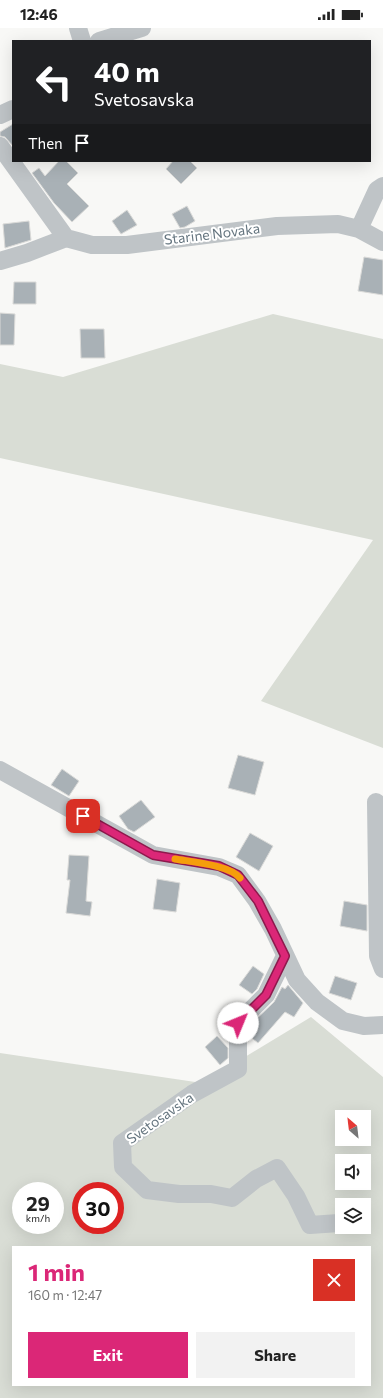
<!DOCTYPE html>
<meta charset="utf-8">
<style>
:root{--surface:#fff;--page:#f2f2f2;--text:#222;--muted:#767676;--accent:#db2777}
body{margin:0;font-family:Commissioner,sans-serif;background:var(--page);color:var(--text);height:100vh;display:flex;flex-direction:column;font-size:15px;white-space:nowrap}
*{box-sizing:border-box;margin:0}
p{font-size:13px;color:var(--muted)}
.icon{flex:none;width:22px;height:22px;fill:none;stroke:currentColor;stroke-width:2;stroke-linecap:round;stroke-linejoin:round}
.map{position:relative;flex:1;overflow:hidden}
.drawer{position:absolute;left:12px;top:1218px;width:359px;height:140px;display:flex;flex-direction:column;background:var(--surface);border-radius:0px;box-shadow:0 4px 16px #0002}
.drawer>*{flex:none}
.hud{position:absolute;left:12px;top:12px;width:359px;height:122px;border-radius:0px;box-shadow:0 4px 16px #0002;background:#202124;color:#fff;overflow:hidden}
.needle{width:26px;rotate:332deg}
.fabs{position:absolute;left:335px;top:1082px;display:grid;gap:8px}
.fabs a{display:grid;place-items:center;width:36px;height:36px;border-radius:0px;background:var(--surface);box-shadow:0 4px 16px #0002;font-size:20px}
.speed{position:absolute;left:12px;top:1154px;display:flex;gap:8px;font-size:20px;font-weight:700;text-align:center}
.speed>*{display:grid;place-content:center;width:52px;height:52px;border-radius:50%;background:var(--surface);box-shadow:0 4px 16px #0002;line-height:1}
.speed small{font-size:10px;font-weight:400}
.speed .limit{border:6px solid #d22;background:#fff;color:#111}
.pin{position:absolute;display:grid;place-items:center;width:34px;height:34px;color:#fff;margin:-17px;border-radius:8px;box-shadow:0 2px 6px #0006}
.me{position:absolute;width:44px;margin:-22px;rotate:45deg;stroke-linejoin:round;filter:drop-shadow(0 0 3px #0008)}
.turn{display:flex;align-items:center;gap:14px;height:84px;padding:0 16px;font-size:18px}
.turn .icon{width:52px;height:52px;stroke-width:2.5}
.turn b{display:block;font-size:28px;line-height:34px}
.then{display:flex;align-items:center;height:38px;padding:0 16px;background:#0003;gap:8px;font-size:15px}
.round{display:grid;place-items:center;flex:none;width:42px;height:42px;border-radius:0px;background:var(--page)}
.summary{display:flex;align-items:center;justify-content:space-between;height:68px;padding:0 16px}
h1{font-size:24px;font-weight:700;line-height:30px;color:var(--accent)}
.action{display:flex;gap:8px;margin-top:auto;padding:8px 16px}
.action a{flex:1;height:46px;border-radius:0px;background:var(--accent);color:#fff;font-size:16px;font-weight:700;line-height:46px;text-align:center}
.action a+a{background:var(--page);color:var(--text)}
.status{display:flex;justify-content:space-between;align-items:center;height:28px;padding:0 20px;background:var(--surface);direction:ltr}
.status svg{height:11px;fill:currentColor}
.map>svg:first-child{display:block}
.green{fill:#d9ddd5;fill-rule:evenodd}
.building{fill:#a9b1b6;stroke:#dadad8}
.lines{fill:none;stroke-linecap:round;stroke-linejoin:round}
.minor{stroke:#bfc4c7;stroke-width:18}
.route-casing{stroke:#8e194d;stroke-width:10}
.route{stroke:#db2777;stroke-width:7}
.slow{stroke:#f59e0b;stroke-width:7}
.labels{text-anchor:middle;stroke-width:4;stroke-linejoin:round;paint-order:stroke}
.street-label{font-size:14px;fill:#65757f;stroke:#fff}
</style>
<div class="status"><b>12:46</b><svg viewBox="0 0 49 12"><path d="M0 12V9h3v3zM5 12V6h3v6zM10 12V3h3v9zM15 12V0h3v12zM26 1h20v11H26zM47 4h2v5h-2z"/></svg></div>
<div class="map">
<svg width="383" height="1370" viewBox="0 0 383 1370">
<rect width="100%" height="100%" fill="#f8f8f6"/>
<path class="green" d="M273,286L383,311V720L261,673L373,512L0,430V336L63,349Z
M311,989L383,1049V1370H0V1025L202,1055ZM342,1089H364V1111H342ZM342,1133H364V1155H342ZM21,1163H55V1197H21ZM81,1163H115V1197H81ZM342,1177H364V1199H342ZM13,1219H370V1357H13Z"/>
<path class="building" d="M13,96V118L5,109L0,108V104Z
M59,133H66L78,145L67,156L89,178L72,194L54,175L32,145L39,140L45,148Z
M173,133H190L197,140L181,156L166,141Z
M187,178L195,193L185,199L180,200L172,186Z
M127,182L137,197L121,206L112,193Z
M29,193L31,212L5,220L3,196Z
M364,229L383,232V267L358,263Z
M14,254H36V276H13Z
M0,285L15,286L14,317H0Z
M80,301H104L105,330H81Z
M238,727L264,734L255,767L228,760Z
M62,741L79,753L69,768L51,757Z
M141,772L155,789L134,804L128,801L119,788Z
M250,805L273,818L259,843L236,829Z
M69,827L89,828L86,873L92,874L90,888L66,885L70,852H67Z
M157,851L180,855L176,884L153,881Z
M344,873L367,877V903L340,898Z
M253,938L264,946L257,961L252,966L239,957Z
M335,948L357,955L351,972L329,965Z
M288,957L303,975L294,989L285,984L258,1015L248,1007V999L274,974L282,959L285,961Z
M217,1008L228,1020V1030L220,1037L205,1019Z"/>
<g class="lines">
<path class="minor" d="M78,0L82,13
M99,13L142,0
M0,87L13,81
M0,118L66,210
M359,201L377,162L383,158
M0,233L27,225L66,210L92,217H127L277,198L338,196L359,201L383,214
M0,742L153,827L219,839L238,847L257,873L273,901L297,952L317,974L343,993L364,998L383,997
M376,774L378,928L383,941
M285,928L266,967L238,995V1041L192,1066L122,1115L123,1139L147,1162L179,1166H211L232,1170L256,1151L277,1140L296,1168L310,1197L339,1195L342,1193"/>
</g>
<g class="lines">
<defs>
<path id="route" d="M83,788L153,827L219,838L238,847L258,873L285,928L266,967L238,995"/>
</defs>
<use href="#route" class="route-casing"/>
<use href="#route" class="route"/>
<path class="slow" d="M175,831C192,834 230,837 240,850"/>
</g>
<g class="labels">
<g class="street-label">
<text transform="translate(212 206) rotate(-7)" y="5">Starine Novaka</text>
<text transform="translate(160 1090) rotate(-35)" y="5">Svetosavska</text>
</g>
</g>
</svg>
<div class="fabs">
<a><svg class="needle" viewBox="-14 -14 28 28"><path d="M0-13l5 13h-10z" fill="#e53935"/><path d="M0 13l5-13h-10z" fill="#767676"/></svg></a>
<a><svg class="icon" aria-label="sound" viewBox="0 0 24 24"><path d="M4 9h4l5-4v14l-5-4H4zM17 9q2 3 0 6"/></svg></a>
<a><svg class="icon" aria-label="layers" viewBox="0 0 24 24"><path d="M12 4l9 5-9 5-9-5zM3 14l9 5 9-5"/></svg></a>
</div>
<div class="speed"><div>29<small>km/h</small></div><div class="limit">30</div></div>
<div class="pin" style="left:83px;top:788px;background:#d93025"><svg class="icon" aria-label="arrive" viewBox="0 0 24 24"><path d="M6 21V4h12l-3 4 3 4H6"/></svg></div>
<svg class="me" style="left:238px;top:995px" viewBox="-20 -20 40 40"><circle r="19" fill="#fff"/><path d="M0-13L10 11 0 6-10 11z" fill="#db2777"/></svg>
<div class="hud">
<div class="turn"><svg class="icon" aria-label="left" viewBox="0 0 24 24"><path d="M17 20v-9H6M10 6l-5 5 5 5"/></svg><div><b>40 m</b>Svetosavska</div></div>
<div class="then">Then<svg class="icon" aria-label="arrive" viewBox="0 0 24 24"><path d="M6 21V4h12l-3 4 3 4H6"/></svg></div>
</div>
<section class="drawer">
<div class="summary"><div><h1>1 min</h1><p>160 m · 12:47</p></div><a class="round" style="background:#d93025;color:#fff"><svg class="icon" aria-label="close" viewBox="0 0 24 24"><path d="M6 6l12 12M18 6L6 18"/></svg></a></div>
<div class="action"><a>Exit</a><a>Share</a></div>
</section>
</div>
